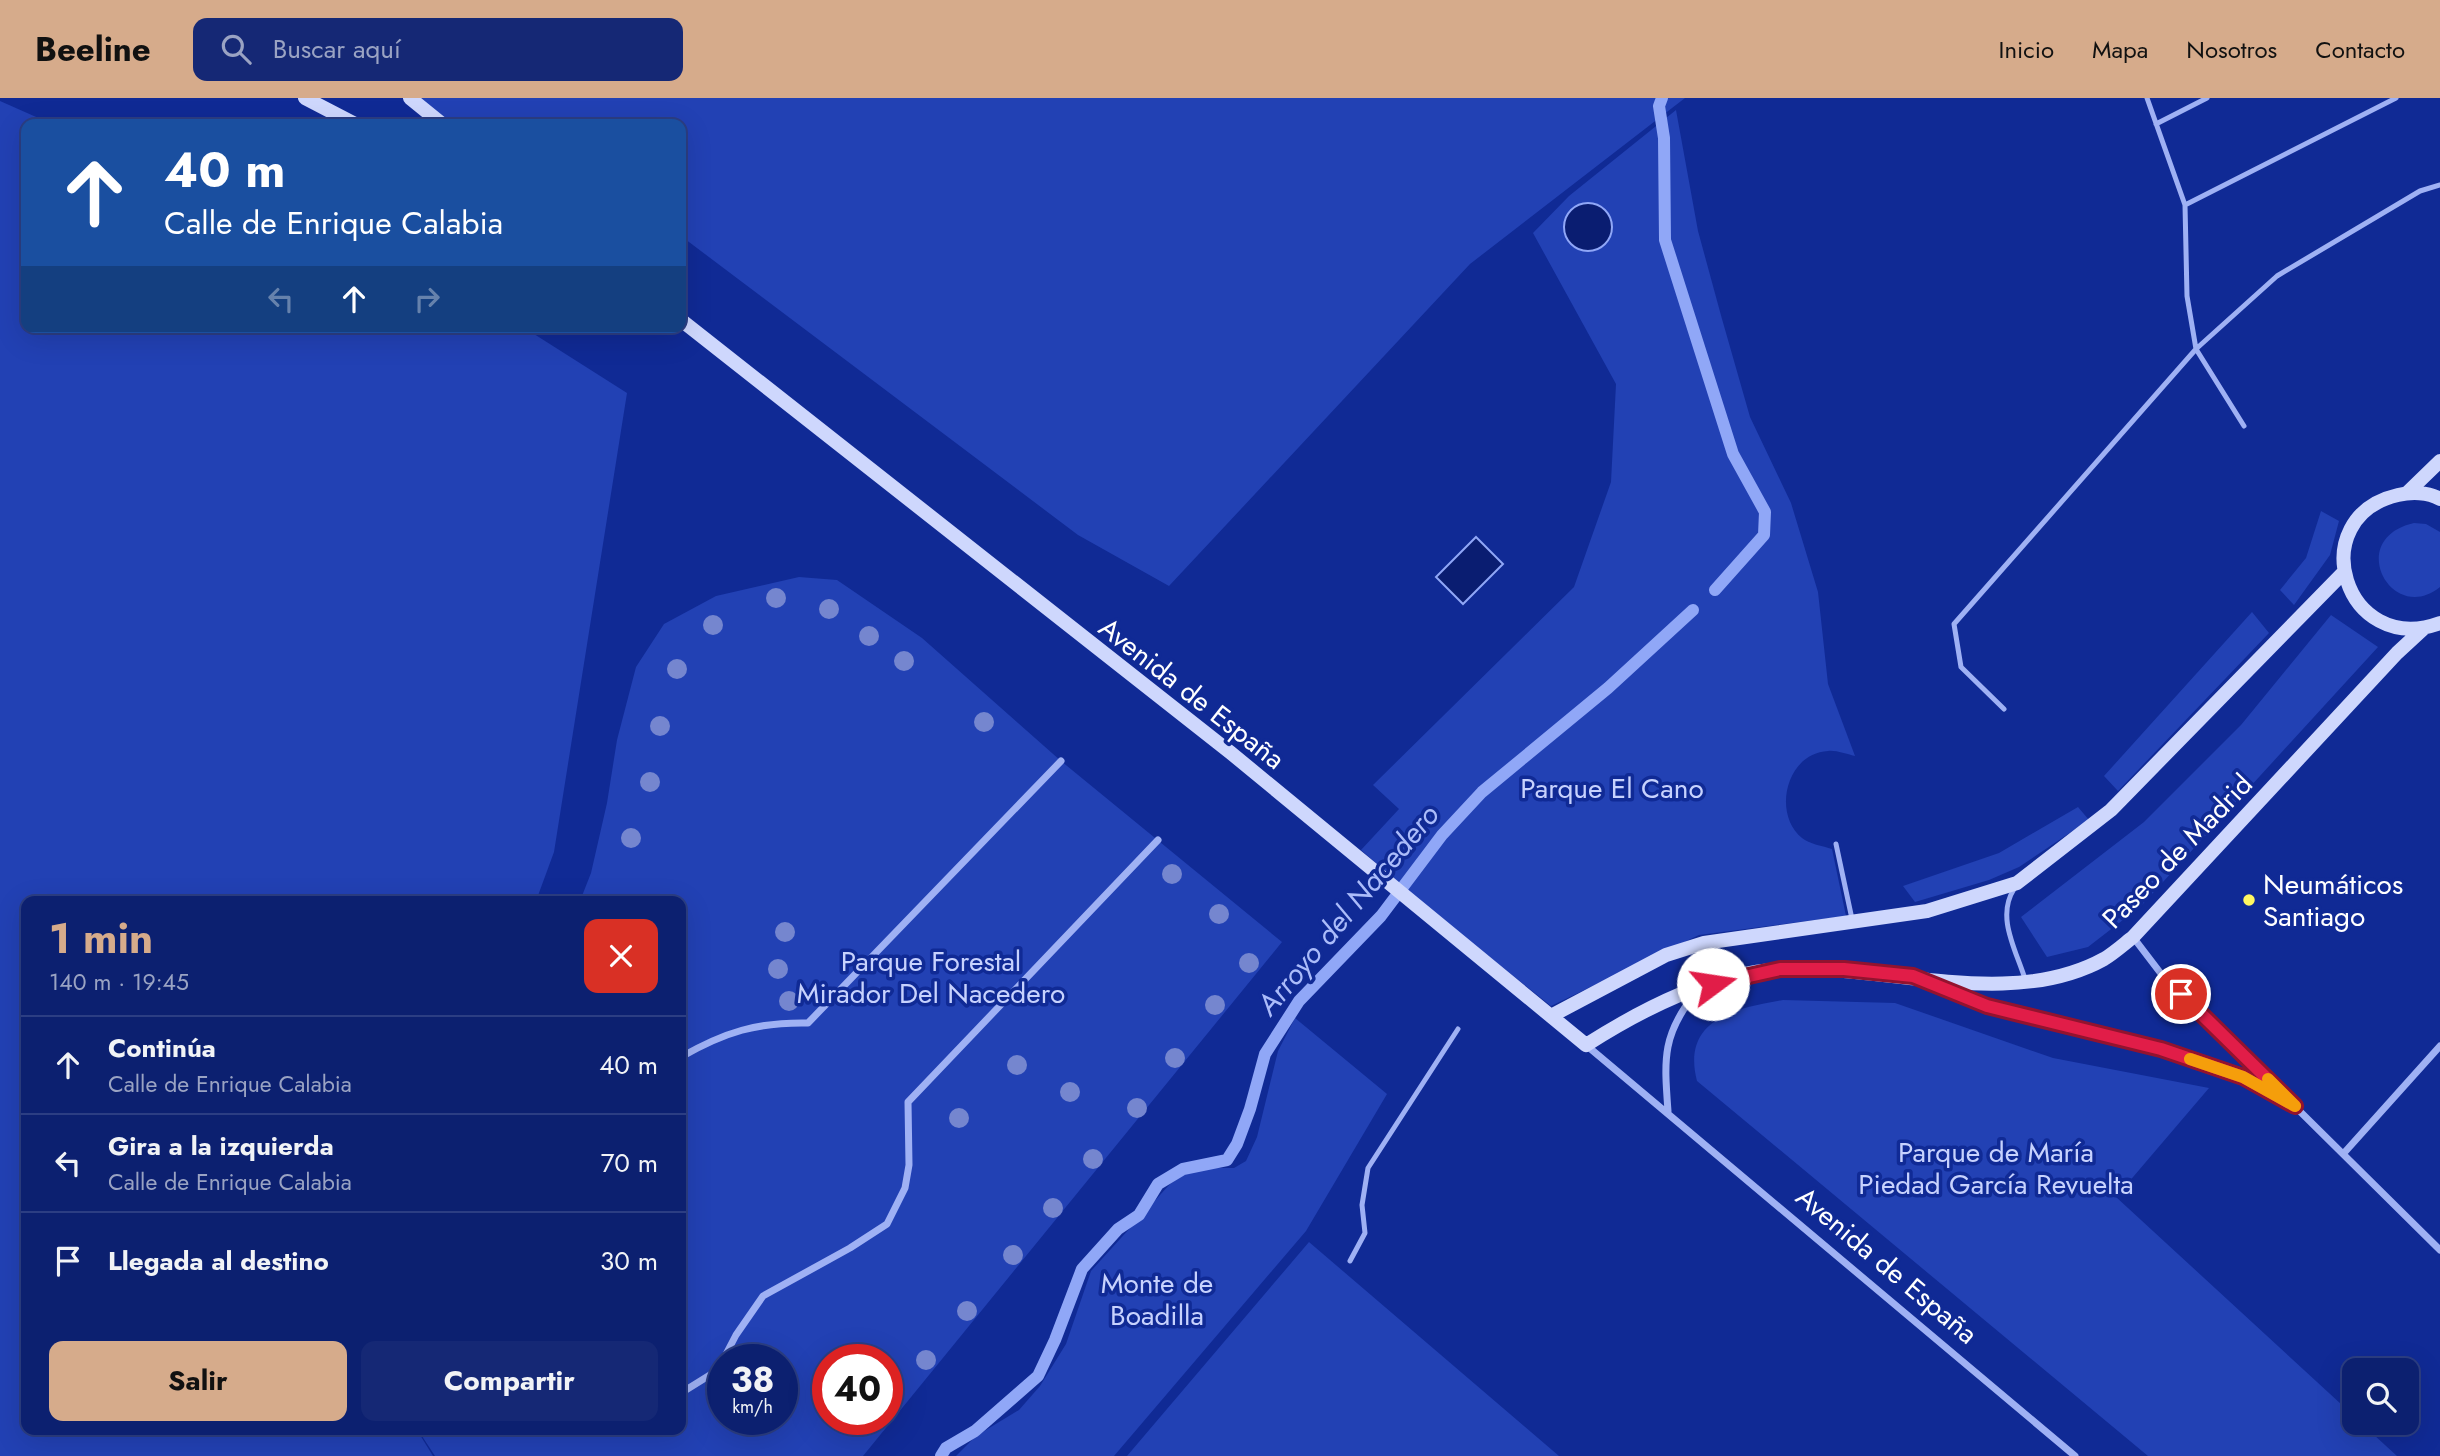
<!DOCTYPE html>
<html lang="es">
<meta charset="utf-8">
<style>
:root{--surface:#0c2070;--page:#152875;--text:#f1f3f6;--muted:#9aa3c3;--line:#2c3e83;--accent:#d6ab8b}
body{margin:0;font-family:Jost,sans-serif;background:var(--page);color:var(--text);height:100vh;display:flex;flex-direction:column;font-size:26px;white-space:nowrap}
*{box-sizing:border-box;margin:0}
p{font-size:23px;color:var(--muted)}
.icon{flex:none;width:38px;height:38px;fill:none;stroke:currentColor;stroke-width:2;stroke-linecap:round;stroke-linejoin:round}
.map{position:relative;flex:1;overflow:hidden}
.panel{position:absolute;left:21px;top:798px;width:665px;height:539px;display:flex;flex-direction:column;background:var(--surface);border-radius:14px;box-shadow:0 7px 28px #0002,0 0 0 2px var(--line)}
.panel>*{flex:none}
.top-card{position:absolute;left:21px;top:21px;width:665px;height:214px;border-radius:14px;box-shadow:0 7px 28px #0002,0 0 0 2px var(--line);background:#1a4fa0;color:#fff;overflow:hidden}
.tools{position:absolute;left:2342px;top:1260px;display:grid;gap:14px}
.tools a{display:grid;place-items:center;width:77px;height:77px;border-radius:14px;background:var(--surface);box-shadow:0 7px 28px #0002,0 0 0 2px var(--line);font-size:35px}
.speed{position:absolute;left:707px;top:1246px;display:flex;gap:14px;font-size:35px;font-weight:700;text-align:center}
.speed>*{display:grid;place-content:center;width:91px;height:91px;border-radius:50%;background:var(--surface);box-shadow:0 7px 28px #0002,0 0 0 2px var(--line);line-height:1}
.speed small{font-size:18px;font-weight:400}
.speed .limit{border:10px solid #d22;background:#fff;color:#111}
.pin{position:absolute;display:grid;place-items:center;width:60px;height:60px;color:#fff;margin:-30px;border:4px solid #fff;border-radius:50%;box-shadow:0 2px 7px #0007}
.me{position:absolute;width:77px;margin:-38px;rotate:76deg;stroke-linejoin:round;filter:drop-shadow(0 0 5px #0008)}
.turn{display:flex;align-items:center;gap:24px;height:147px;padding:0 28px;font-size:32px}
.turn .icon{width:91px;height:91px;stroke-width:2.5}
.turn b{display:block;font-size:49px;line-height:60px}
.lanes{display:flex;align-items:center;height:66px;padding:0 28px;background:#0003;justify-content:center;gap:35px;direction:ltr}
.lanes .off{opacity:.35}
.round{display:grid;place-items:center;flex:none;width:74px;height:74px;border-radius:14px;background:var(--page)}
.overview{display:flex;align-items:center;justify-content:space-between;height:119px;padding:0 28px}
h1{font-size:42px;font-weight:700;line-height:52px;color:var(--accent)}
.action{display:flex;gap:14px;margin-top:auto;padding:14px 28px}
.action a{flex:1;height:80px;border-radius:14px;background:var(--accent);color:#111;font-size:28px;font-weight:700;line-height:80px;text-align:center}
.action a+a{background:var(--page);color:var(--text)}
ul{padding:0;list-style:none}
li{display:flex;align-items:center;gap:21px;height:98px;padding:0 28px;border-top:2px solid var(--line)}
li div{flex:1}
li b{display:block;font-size:26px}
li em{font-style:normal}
header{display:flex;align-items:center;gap:42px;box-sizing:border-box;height:98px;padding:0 35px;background:var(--accent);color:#111}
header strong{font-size:33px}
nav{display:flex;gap:38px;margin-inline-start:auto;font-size:24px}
.search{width:490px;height:63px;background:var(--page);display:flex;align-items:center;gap:18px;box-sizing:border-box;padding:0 24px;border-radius:14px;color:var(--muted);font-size:26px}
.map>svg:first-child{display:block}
.green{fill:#2241b4;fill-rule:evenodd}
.water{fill:#0a1d71;stroke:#90a7f7;stroke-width:2}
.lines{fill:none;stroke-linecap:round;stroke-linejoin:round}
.stream{stroke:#90a7f7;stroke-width:12}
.lane{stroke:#9fb1f4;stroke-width:5}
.street{stroke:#9fb1f4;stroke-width:7}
.secondary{stroke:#ced7fd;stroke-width:14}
.tree{fill:#7586cf}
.route-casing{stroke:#92132f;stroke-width:18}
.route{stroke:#e11d48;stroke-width:12}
.slow{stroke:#f59e0b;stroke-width:12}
.poi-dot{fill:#fff761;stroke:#102a95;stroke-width:2.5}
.labels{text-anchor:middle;stroke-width:7;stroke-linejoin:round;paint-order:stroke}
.street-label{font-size:28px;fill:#fff;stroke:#102a95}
.park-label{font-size:28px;fill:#c7d2fe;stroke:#102a95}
.poi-label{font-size:28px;fill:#fff;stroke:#102a95;text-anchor:start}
.water-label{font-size:30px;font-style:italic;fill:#abbcfa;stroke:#102a95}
</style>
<header>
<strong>Beeline</strong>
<div class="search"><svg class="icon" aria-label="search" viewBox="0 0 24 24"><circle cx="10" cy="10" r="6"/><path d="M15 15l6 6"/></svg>Buscar aquí</div>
<nav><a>Inicio</a><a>Mapa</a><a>Nosotros</a><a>Contacto</a></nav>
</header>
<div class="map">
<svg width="2440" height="1358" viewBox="0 0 2440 1358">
<rect width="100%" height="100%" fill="#102a95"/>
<path class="green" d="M403,0H1685L1470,166L1169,488L1078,437L681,138V26H457Z
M0,3L52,26H26V229H523L627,295L554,754L536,803H26V1332H417L433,1358H0Z
M1676,12L1698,133L1722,221L1750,319L1791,405L1818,494L1828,586L1855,658C1846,656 1836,652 1828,653C1786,655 1772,716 1802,740C1809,746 1823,748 1832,751L1846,818L1699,837L1551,908L1429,811L1361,752L1399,711L1373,687L1574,489L1611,384L1616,286L1533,135L1569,98Z
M2321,413L2339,423L2330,457L2294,507L2280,492L2306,460Z
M2414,425L2426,426L2440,434V489C2392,528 2344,441 2414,425Z
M799,479L837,482L922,540L1061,663L1282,844L863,1358H435L418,1332H681V803H580L591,775L607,705L617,642L636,569L664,526L716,498ZM723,1262H782V1321H723ZM828,1262H887V1321H828Z
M2252,514L2269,535L2118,693L2104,678Z
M2331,517L2378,549L2141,808L2088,849L2047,859L2021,819L2144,724L2241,627Z
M2078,709L2089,722L2019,769L1989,782L1915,804L1903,788L1999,755Z
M1783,902L1895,905L2053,960L2209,990L2116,1099L2354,1318V1325H2361L2397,1358H2148L1697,983C1681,921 1736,910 1783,902Z
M1295,920L1387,996L1306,1133L1114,1358H956L976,1338L1019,1312L1040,1288L1066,1246L1091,1173L1170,1086L1193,1070H1234L1246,1063L1257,1039L1278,953Z
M1309,1144L1559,1358H1127Z"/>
<path class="water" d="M1564 129a24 24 0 1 1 48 0a24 24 0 1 1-48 0Z
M1476,439L1503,466L1463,506L1436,479Z"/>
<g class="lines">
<path class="stream" d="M1662,0L1659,8L1664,40L1665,142L1733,356L1765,414L1764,437L1715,492
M941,1358L946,1350L975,1333L1038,1278L1055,1242L1082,1171L1118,1131L1139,1117L1158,1086L1183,1071L1227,1062L1237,1046L1250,1011L1265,956L1299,903L1381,818L1442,737L1482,694L1608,590L1693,512"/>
<path class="lane" d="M2147,0L2185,107L2187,198L2196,251L2244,328
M2156,26L2207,0
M2185,107L2396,0
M2004,611L1961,569L1954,526L2196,251L2277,178L2420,93L2440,87
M1836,746L1852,821
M2014,791C1996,819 2016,852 2025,881
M1350,1163L1365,1135L1362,1107L1368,1070L1458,931"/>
<path class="street" d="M2133,839L2162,877L2440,1152
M1935,887C2051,933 2176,942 2285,1002
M1586,947L2075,1358
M681,959C725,934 757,924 808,925L1061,663
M1668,1013C1664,960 1662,936 1697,893
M2344,1055L2440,948
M723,1262L736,1237L763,1198L850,1150L887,1126L905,1090L909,1067L908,1004L1158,742
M681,1295L718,1272L723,1263"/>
<path class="secondary" d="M305,0L355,26
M410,0L442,26
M681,222L1231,655L1586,947C1644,910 1714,874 1783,871C1884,866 2010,913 2104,861C2114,855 2124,846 2133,839L2397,555L2423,531
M2408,394L2440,363
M2440,401C2428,394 2411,394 2398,397C2302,419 2344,560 2440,525
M1551,918L1666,857L1704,845L1927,813L2017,785L2111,712L2344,474"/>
</g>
<g class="tree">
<circle cx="776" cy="500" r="10"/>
<circle cx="829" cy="511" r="10"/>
<circle cx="713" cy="527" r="10"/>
<circle cx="869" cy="538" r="10"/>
<circle cx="904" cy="563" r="10"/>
<circle cx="677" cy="571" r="10"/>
<circle cx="984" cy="624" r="10"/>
<circle cx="660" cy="628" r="10"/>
<circle cx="650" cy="684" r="10"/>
<circle cx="631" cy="740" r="10"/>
<circle cx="1172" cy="776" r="10"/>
<circle cx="1219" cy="816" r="10"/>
<circle cx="785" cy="834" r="10"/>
<circle cx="1249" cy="865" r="10"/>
<circle cx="778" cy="871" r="10"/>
<circle cx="789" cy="903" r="10"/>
<circle cx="1215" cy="907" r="10"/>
<circle cx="1175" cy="960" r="10"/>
<circle cx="1017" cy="967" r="10"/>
<circle cx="1070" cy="994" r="10"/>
<circle cx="1137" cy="1010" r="10"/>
<circle cx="959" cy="1020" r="10"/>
<circle cx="1093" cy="1061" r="10"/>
<circle cx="1053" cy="1110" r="10"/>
<circle cx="1013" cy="1157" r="10"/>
<circle cx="967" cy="1213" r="10"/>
<circle cx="926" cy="1262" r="10"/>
</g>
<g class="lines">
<defs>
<path id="route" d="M1713,886L1780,871H1844L1913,878L1987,908L2161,951L2243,979L2295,1008L2181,896"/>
</defs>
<use href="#route" class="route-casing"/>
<use href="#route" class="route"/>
<path class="slow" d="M2190,961L2243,979L2295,1008L2268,981"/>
</g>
<circle class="poi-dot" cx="2249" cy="802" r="7"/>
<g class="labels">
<g class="street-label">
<text transform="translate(1192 595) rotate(38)" y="10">Avenida de España</text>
<text transform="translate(2177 753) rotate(-46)" y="10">Paseo de Madrid</text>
<text transform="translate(1887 1167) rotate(40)" y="10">Avenida de España</text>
</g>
<g class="park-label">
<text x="1612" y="700">Parque El Cano</text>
<text x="931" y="873">Parque Forestal<tspan x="931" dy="32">Mirador Del Nacedero</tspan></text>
<text x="1996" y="1064">Parque de María<tspan x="1996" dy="32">Piedad García Revuelta</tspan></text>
<text x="1157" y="1195">Monte de<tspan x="1157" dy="32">Boadilla</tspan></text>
</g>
<g class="poi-label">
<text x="2263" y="796">Neumáticos<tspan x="2263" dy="32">Santiago</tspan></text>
</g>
<g class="water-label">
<text transform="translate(1348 812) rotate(-50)" y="10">Arroyo del Nacedero</text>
</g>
</g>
</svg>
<div class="tools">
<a><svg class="icon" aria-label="search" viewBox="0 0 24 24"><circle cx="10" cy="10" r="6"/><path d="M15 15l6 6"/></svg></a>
</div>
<div class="speed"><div>38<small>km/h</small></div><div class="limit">40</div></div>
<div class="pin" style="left:2181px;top:896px;background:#d93025"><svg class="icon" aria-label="arrive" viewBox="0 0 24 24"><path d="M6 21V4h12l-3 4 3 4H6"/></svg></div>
<svg class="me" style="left:1713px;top:886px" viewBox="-20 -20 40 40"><circle r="19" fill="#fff"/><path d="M0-13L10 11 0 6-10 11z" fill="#e11d48"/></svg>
<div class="top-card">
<div class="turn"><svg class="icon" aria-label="ahead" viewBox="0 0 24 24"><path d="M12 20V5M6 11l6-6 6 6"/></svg><div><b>40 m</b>Calle de Enrique Calabia</div></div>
<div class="lanes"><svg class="icon off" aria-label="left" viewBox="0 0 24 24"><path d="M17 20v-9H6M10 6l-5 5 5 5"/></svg><svg class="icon" aria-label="ahead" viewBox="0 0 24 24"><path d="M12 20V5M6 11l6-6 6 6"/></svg><svg class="icon off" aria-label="right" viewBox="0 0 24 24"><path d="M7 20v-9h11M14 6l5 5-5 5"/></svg></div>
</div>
<section class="panel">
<div class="overview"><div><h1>1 min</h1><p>140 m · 19:45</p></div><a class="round" style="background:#d93025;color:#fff"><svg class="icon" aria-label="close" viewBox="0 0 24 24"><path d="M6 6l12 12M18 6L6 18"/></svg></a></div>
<ul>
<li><svg class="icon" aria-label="ahead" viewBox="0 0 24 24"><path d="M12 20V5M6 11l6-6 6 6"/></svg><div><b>Continúa</b><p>Calle de Enrique Calabia</p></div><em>40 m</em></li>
<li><svg class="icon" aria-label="left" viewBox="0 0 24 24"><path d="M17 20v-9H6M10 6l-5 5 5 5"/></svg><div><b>Gira a la izquierda</b><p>Calle de Enrique Calabia</p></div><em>70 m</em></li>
<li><svg class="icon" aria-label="arrive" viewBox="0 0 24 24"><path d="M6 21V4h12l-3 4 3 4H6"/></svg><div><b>Llegada al destino</b></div><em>30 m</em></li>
</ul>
<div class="action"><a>Salir</a><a>Compartir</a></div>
</section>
</div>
